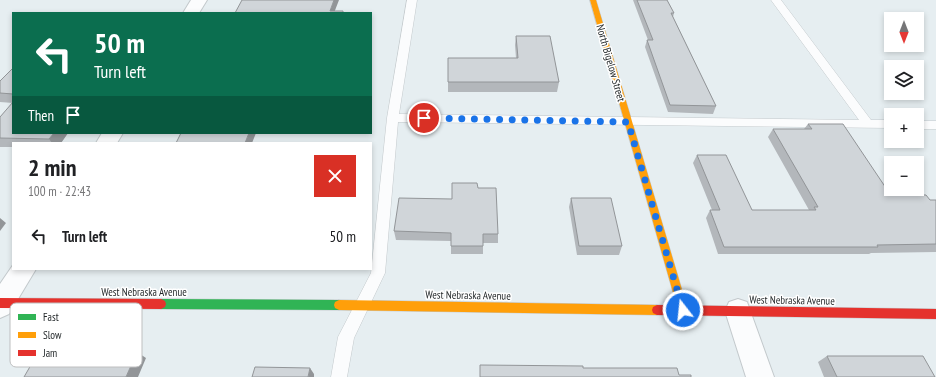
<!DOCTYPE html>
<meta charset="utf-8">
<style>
:root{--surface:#fff;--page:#f6f6f6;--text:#202124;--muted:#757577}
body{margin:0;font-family:"PT Sans Narrow",sans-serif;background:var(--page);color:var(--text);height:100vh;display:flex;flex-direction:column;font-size:15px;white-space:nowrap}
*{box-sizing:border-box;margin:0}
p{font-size:13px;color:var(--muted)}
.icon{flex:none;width:22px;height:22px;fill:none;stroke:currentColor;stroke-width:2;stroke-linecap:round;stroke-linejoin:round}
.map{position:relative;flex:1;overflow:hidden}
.details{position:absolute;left:12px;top:142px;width:360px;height:128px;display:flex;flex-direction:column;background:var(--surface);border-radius:0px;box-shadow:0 2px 6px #0003}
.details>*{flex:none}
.hud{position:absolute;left:12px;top:12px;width:360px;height:122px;border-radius:0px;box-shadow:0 2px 6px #0003;background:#0b6e4f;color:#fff;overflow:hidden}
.needle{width:26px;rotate:180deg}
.buttons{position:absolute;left:884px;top:12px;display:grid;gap:8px}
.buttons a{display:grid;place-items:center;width:40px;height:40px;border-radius:0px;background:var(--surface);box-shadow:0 2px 6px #0003;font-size:20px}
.pin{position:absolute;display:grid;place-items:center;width:34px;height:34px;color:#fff;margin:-17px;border:2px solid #fff;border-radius:50%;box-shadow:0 1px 4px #0007}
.me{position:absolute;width:44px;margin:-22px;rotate:344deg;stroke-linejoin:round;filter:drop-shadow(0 0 3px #0008)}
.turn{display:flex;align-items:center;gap:14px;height:84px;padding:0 16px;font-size:18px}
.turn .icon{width:52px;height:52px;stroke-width:2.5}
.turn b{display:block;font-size:28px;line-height:34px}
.then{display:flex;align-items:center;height:38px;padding:0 16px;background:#0003;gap:8px;font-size:15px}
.round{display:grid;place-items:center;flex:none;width:42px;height:42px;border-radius:0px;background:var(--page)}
.summary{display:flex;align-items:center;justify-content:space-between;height:68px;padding:0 16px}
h1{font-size:24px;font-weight:600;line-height:30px}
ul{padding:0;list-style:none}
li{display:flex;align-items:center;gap:12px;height:52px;padding:0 16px}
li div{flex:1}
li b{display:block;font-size:15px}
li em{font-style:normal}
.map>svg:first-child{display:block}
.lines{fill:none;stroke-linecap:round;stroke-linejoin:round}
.lane-casing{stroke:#c3c9cc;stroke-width:1}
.street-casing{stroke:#c3c9cc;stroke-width:2}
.fast-casing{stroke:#c3c9cc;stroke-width:1}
.slow-casing{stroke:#c3c9cc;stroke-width:1}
.jam-casing{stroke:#c3c9cc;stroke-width:1}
.lane{fill:#fbfcfd;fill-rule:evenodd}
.street{fill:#fbfcfd;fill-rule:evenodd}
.fast{fill:#30b455;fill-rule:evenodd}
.slow{fill:#ff9f0a;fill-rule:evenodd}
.jam{fill:#e5322d;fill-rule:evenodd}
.wall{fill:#b3b7bb}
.shaded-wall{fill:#929598}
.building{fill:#d0d5d9;stroke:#929598}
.route{stroke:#1a73e8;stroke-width:7;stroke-dasharray:0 12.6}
.labels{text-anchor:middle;stroke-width:3;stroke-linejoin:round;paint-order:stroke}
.street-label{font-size:11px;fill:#252a2c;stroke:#fff}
.key{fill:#fff;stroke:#bebfc0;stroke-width:1}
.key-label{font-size:11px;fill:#252a2c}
</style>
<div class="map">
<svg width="936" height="377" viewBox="0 0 936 377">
<rect width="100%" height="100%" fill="#e6eef1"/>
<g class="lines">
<defs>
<path id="lane" d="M407,0H417L399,114L859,120L771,0H781L871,120H891V128L398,122L385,273L354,338L347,377H331L338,337L371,273L387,118Z
M917,121H936V129H917Z"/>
<path id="street" d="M191,0H207L199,13H183Z
M102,133H123L117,143H96Z
M13,265V269H36L9,314L0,318V284Z
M738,299L747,302L774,377H746L725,311L729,302Z"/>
<path id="fast" d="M161,299L339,300L343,302L344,305L343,308L339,310L161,309L157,307L156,304L157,301Z"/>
<path id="slow" d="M590,0H596L688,310L687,313L683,315L679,313L678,310Z
M339,300L657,305L661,307L662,310L661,313L657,315L339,310L335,308L334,305L335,302Z"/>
<path id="jam" d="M0,298L161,299L165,301L166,304L165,307L161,309L0,308Z
M657,305L936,309V319L657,315L653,313L652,310L653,307Z"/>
</defs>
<use href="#lane" class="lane-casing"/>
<use href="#street" class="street-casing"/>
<use href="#fast" class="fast-casing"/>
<use href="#slow" class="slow-casing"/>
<use href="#jam" class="jam-casing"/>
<use href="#lane" class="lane"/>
<use href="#street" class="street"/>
<use href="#fast" class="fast"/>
<use href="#slow" class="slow"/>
<use href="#jam" class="jam"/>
</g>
<path class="wall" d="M633,0H667L674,13L673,17L716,106L713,114L668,112L645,47L647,40H648Z
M516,36L559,82L557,92H448V82L516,58L515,45Z
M13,68V133H68L61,143H13V147H0V117L13,103L0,102V81Z
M808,124L890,194L930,200H936V252L871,253L869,254H718L706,218L710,210H712L693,163L697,155L752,210H809L768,137L773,129H804Z
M478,188L498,234V243H483V254H451V241L396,240L394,231L452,199Z
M571,198L622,246L619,255H577L569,207Z
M827,356L935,377H824L818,362Z"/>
<path class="shaded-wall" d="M334,0H339L334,13L330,11Z
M54,133H68L61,143H52L49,139Z
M249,133H256L252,143H245Z
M0,218L6,223L0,231Z
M137,352L146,358L138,377H126Z
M310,368L314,374V377H308Z"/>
<path class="building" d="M242,0H334L330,11H343V13H235Z
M637,0H667L674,13H671L716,106L670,105L647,40H653Z
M516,36H550L559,82H448V58H518Z
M13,68V94L0,93V81Z
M13,102V133H54L49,139L0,138V117Z
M808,124H843L890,194L926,195L930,200H936V244L877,245L878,247H724L710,210H720L697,155H726L752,210H816L814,207H818L773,129H812Z
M181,133H249L245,143H176Z
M452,183H477L478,188H496L498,234H483V246H451V233L394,231L399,198L452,199Z
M571,198H611L622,246H579Z
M39,351L137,352L126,377H24Z
M827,356H923L935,377H837Z
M480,365L583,366V368H677L679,375H691V377H480Z
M255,367L310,368L308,377H252Z"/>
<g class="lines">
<path class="route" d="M424,118L628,122L683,310"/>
</g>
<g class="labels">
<g class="street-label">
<text transform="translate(611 63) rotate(74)" y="4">North Bigelow Street</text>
<text x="144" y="296">West Nebraska Avenue</text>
<text transform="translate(468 295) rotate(1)" y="4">West Nebraska Avenue</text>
<text transform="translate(792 300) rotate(1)" y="4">West Nebraska Avenue</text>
</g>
</g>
<rect x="10" y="303" width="132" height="64" rx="6" class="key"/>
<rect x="18" y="314" width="18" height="6" fill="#30b455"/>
<rect x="18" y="332" width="18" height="6" fill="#ff9f0a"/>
<rect x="18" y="350" width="18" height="6" fill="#e5322d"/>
<g class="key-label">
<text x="43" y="321">Fast</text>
<text x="43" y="339">Slow</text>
<text x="43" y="357">Jam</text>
</g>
</svg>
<div class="buttons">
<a><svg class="needle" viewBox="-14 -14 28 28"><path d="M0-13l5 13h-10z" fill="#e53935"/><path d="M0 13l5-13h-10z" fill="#757577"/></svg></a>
<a><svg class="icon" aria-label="layers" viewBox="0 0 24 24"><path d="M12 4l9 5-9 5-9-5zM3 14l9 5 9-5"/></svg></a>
<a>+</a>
<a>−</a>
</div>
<div class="pin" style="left:424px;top:118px;background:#d93025"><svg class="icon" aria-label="arrive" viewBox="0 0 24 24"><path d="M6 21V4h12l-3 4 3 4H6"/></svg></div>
<svg class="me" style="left:683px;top:310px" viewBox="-20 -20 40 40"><circle r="17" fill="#1a73e8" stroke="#fff" stroke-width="3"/><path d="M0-11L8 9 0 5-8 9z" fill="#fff"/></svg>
<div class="hud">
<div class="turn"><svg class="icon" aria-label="left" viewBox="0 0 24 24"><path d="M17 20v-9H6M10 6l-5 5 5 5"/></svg><div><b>50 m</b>Turn left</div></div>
<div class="then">Then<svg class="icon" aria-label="arrive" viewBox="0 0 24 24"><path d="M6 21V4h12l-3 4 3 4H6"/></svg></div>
</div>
<section class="details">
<div class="summary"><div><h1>2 min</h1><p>100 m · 22:43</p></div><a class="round" style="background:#d93025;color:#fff"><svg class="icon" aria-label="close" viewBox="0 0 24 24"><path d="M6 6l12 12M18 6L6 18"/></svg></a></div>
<ul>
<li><svg class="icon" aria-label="left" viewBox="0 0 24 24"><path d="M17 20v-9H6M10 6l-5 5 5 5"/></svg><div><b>Turn left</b></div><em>50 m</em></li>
</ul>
</section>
</div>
